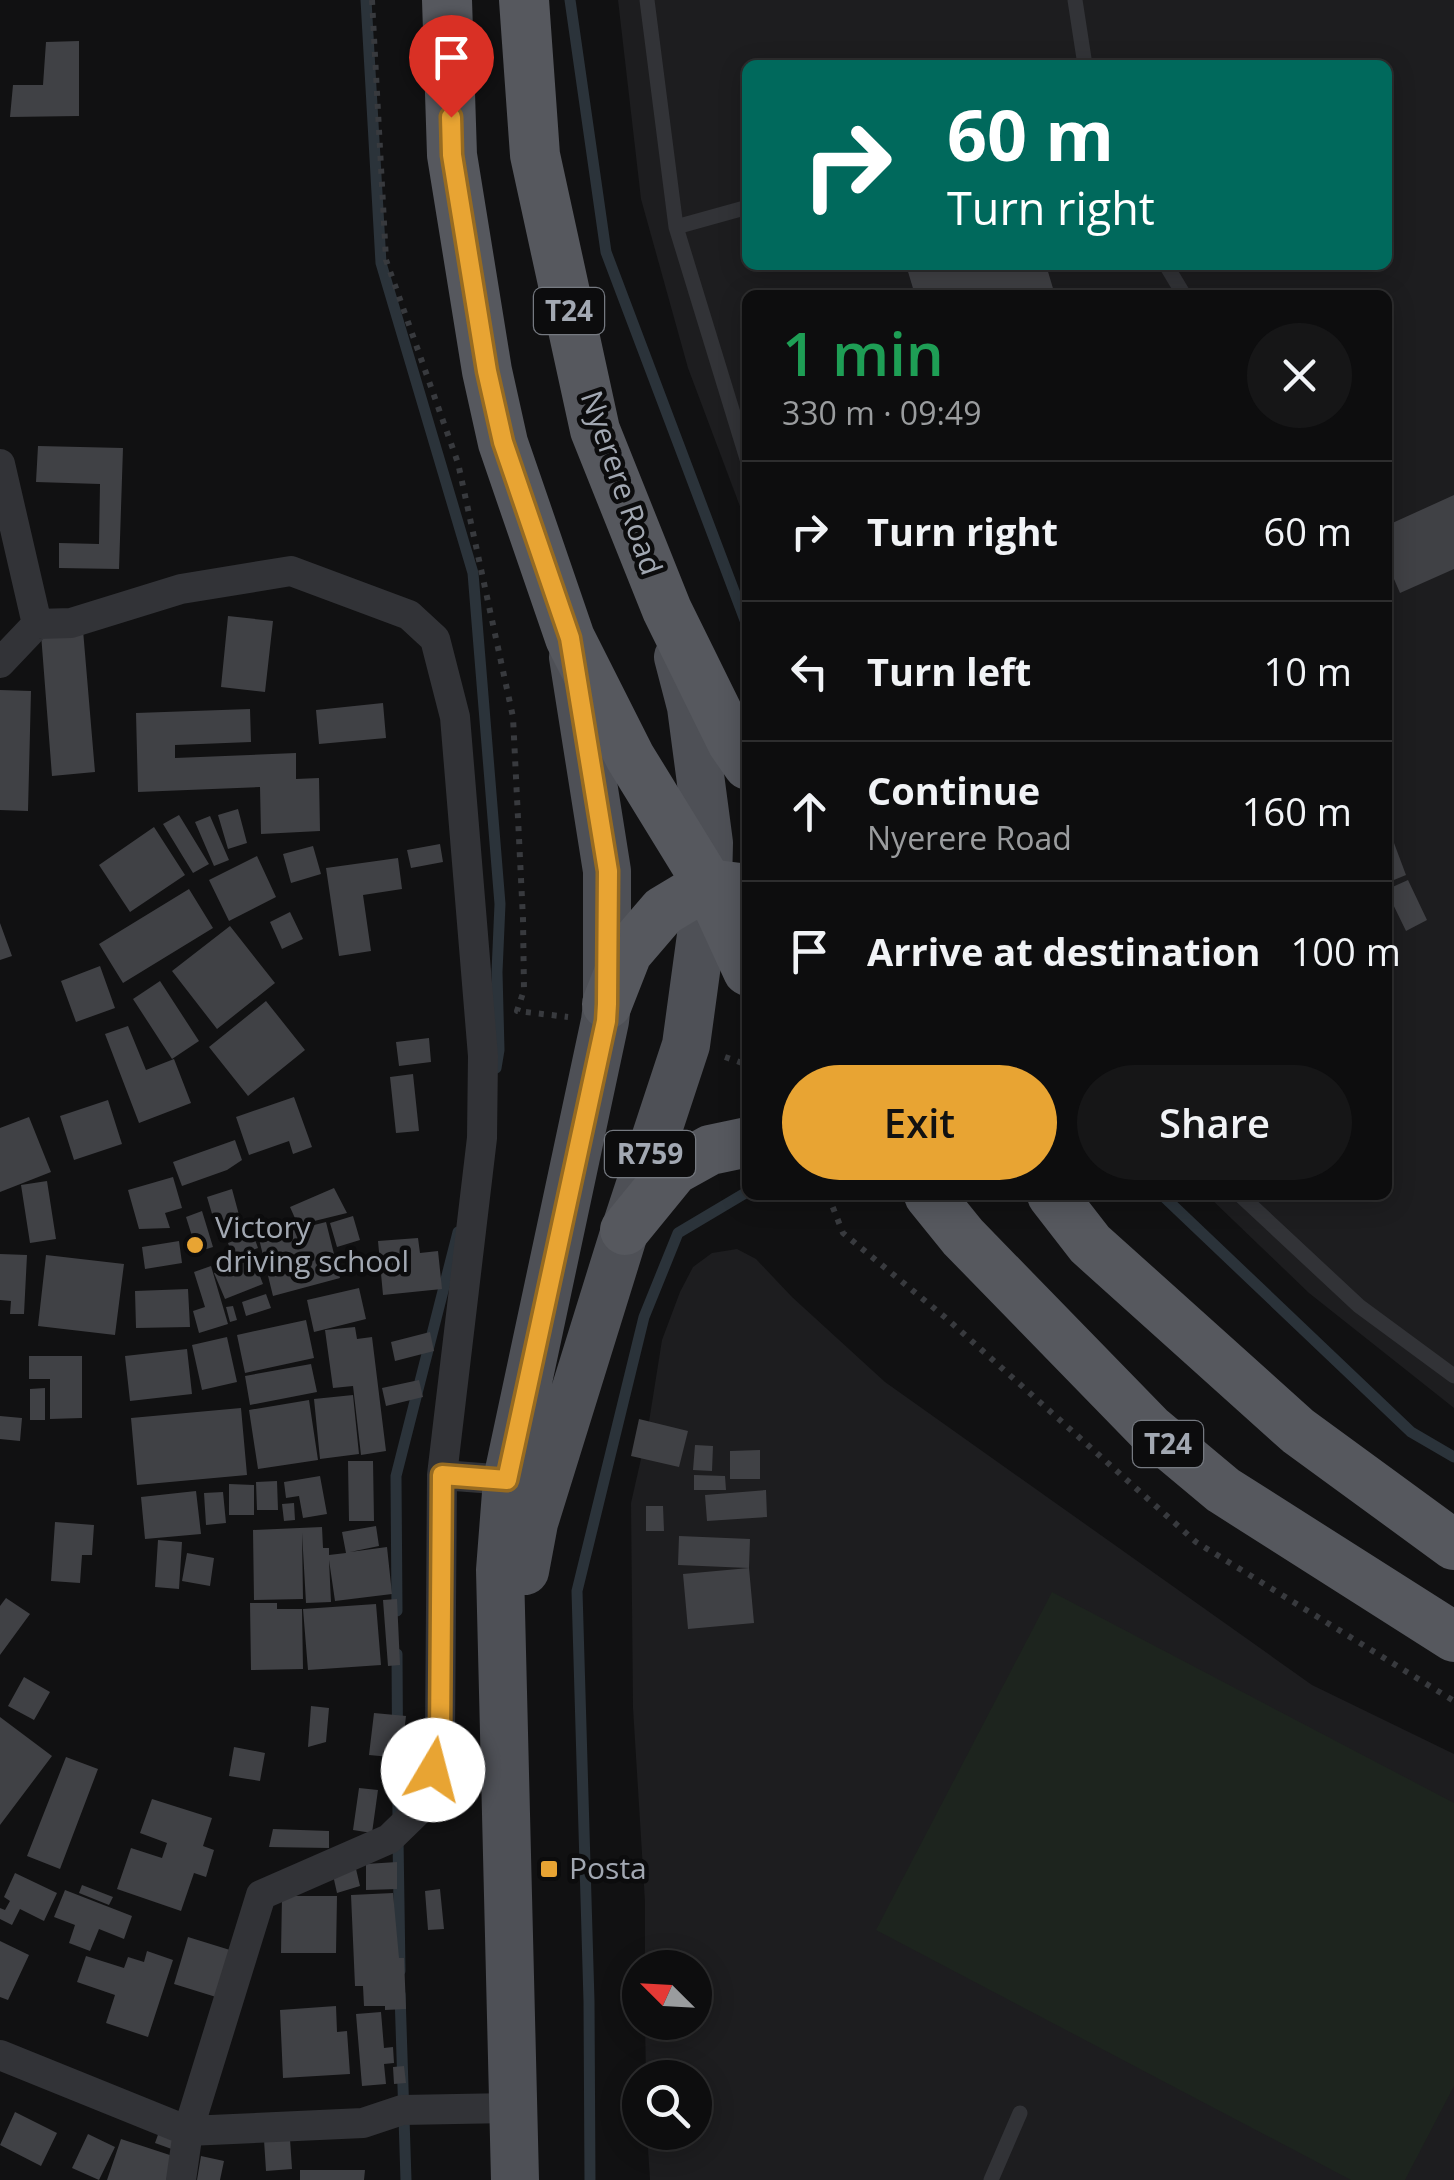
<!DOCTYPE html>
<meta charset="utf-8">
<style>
:root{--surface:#0d0d0e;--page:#161617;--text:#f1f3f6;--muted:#9a9c9e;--line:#2d2d2e;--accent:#e8a433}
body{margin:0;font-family:"Open Sans",sans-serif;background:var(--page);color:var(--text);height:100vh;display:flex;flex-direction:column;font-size:38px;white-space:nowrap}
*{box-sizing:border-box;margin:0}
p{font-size:32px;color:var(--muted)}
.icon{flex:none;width:55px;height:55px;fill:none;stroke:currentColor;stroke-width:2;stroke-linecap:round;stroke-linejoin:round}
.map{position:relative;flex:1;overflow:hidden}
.sheet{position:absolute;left:742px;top:290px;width:650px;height:910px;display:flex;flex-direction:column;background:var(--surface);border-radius:15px;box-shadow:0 5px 25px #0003,0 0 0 2px var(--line)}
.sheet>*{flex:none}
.top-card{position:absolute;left:742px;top:60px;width:650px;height:210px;border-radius:15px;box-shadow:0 5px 25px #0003,0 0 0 2px var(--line);background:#00695c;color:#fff;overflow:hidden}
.needle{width:65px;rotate:294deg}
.tools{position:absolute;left:622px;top:1950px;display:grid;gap:20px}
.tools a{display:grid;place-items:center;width:90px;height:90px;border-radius:50%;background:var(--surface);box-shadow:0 5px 25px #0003,0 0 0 2px var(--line);font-size:50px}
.pin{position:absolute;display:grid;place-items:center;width:85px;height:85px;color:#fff;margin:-102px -42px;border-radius:50% 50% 50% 0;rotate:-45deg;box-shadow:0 0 10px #0007}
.pin .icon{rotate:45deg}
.me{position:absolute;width:110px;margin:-55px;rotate:8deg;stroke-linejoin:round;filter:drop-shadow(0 0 8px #0008)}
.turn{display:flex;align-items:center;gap:35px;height:210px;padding:0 40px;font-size:45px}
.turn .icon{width:130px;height:130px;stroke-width:2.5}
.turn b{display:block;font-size:70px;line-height:85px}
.round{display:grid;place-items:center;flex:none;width:105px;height:105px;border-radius:52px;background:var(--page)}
.overview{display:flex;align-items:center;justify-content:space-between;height:170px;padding:0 40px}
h1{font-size:60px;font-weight:600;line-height:75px;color:#1e9e55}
.primary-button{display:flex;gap:20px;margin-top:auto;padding:20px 40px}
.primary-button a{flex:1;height:115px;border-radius:60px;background:var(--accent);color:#111;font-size:40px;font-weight:600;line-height:115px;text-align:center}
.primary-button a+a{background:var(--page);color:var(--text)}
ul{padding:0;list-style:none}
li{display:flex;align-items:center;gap:30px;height:140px;padding:0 40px;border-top:2px solid var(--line)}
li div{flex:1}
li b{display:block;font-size:38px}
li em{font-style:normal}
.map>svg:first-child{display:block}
.built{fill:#1d1d1f;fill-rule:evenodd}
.green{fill:#1d241e}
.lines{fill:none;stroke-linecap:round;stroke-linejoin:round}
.stream{stroke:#2b333a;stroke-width:11}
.building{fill:#404145}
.path{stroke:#383a3e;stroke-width:6;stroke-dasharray:5 8;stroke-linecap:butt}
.service{stroke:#323337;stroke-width:15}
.minor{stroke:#323337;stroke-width:30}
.primary{stroke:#4e5056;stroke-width:48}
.trunk{stroke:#56585e;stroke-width:50}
.route-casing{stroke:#976b21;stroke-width:25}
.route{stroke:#e8a433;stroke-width:18}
.poi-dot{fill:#e8a433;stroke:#0c0c0d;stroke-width:4}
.labels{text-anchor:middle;stroke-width:9;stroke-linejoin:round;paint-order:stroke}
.shield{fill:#0c0c0d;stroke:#757980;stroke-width:2.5}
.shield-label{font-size:28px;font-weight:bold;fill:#a2a8b2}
.street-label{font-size:30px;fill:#a2a8b2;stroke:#0c0c0d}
.poi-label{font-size:30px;fill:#a2a8b2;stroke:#0c0c0d;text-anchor:start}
</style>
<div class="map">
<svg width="1454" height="2180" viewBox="0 0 1454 2180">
<rect width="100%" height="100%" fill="#111112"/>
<path class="built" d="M618,0H1454V1408L1309,1293L1207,1195H1388V295H748L747,525L688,368L641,199ZM748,65H1388V265H748Z
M737,1249L756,1259L792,1297L885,1382L1312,1685L1454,1754V2180H650L647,2133L695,2132V2078L646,2077L645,2023L695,2022V1968H645V1902L633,1708L631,1503L648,1428L662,1340L680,1292L693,1267L712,1253Z"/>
<path class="green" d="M1052,1592L1454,1803V2086L1405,2180H1351L876,1930Z"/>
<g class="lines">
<path class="stream" d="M366,0L381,263L473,573L500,904L497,972L499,1050L496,1068
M570,0L606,252L748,628
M1162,1195L1411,1432L1454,1457
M397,1611L396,1476L458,1232
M397,1654L398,1821
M398,1839L400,1971
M400,1994L406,2180
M590,2180L589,2001L577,1591L644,1317L678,1233L747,1192L748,1189"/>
</g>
<path class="building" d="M79,41V116L10,117L13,85H43L46,42Z
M906,265H1046L1055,295H915Z
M38,446L123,448L119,569L59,568V543L99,544L100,484L36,482Z
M1454,495V569L1400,593L1388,565V525Z
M228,616L273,621L265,692L221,687Z
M83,630L95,772L52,776L41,634Z
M0,690L31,691L28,811L0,810Z
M383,703L386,738L319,744L316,710Z
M250,709L251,742L175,745V758L296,753V779L319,778L320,831L261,834L260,787L138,792L136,713Z
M238,809L247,843L228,849L218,815Z
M179,815L209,864L193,873L163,824Z
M210,816L229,860L214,866L195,822Z
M154,827L185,875L130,912L99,865Z
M1394,843L1406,875L1389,882L1388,845Z
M440,844L443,862L411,868L407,850Z
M313,846L321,874L291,883L283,854Z
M257,856L276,897L229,921L209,880Z
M398,858L402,889L363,895L371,951L339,956L326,868Z
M1408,880L1427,920L1406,931L1388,894V889Z
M189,889L213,928L123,983L99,944Z
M290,912L303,939L282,949L270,922Z
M0,923L12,956L0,960Z
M230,926L275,983L217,1029L172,971Z
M100,966L115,1008L76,1022L61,981Z
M160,981L199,1041L172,1059L133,999Z
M266,1001L305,1050L248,1096L209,1047Z
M128,1026L146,1070L174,1059L191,1103L139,1123L105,1034Z
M429,1038L431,1062L399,1066L396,1042Z
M413,1074L419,1131L396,1133L390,1077Z
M294,1097L312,1147L293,1154L289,1141L249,1155L236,1117Z
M108,1100L122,1144L74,1160L60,1116Z
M29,1117L51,1172L0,1192V1128Z
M235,1140L242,1160L227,1170L182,1186L173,1162Z
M173,1177L182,1208L165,1213L170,1228L139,1229L128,1190Z
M47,1181L56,1239L30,1243L21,1185Z
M334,1188L347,1213L298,1225L290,1207Z
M232,1189L242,1226L218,1234L207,1197Z
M202,1211L213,1247L197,1252L186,1217Z
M353,1216L360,1240L337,1247L330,1223Z
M326,1222L340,1278L273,1296L259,1239Z
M253,1234L258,1248L233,1258L228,1243Z
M418,1238L420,1253L438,1251L442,1289L383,1295L378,1241Z
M179,1241L182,1263L145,1269L142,1247Z
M0,1254L27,1255L24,1314H10L11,1301L0,1300Z
M46,1255L124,1264L115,1335L38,1326Z
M253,1258L263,1284L225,1299L214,1273Z
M211,1266L228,1324L199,1333L193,1311L205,1307L194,1272Z
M359,1288L366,1319L314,1332L307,1300Z
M188,1289L190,1327L136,1328L135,1291Z
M266,1294L271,1308L246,1316L242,1302Z
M233,1306L237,1320L230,1322L226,1307Z
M306,1320L314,1358L245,1373L237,1335Z
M355,1327L357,1339L372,1337L386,1451L361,1455L353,1386L333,1388L325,1330Z
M430,1332L434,1351L395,1361L391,1342Z
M227,1337L237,1382L202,1390L192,1345Z
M187,1349L192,1394L130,1401L125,1356Z
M29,1356H82V1418L50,1419V1379H29Z
M311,1364L317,1392L250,1405L245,1376Z
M419,1380L423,1397L386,1406L382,1388Z
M45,1388V1420H30V1389Z
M353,1395L359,1454L320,1459L314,1399Z
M309,1400L318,1460L258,1469L249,1410Z
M241,1408L247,1475L137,1485L131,1418Z
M0,1416L22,1418L20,1441L0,1439Z
M639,1419L688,1431L679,1467L631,1456Z
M695,1445L713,1446L712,1471L693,1470Z
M760,1450V1479H730V1451Z
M348,1461H373L374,1521H349Z
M694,1475L725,1476L726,1490H694Z
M320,1476L327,1514L303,1518L299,1496L286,1498L284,1482Z
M277,1481L278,1510H257L256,1482Z
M229,1484L254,1485V1515H229Z
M766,1490L767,1517L707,1521L705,1495Z
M196,1491L201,1534L145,1539L141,1497Z
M223,1492L226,1523L206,1525L204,1493Z
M294,1503L295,1520L284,1521L282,1504Z
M646,1506H663L664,1531H646Z
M55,1522L94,1525L92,1555H82L80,1583L51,1581Z
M376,1526L379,1546L350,1552L387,1547L392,1594L335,1601L329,1560L331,1602L306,1603L302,1533L303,1599L254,1600L253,1530L322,1527L323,1548H329V1555L346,1553L342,1532Z
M679,1536L750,1539L749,1568L678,1565Z
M158,1540L182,1542L179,1589L155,1587Z
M187,1553L214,1558L210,1586L182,1581Z
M749,1568L754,1623L688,1629L683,1574Z
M6,1598L30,1614L0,1655V1606Z
M397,1599L400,1665L388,1666L383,1600Z
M250,1603H277V1609H302L303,1669L251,1670Z
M376,1604L381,1665L308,1670L303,1609Z
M24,1677L50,1692L34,1720L8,1706Z
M311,1706L329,1708L326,1742L308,1747Z
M374,1713L406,1716L401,1758L369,1755Z
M0,1717L52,1756L0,1825Z
M234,1747L265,1753L260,1781L229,1776Z
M66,1757L98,1769L60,1869L27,1856Z
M359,1788L378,1790L372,1833L353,1830Z
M152,1799L212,1818L203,1846L214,1850L206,1877L194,1873L181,1911L117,1889L131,1848L162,1858L167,1843L140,1833Z
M273,1829L329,1831V1848L269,1847Z
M397,1862V1889L366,1890V1864Z
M356,1869L360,1886L337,1893L333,1875Z
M15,1873L57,1893L44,1921L20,1909L12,1925L0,1919V1908L5,1910L10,1901L4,1897Z
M82,1885L113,1897L109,1905L79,1893Z
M440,1889L444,1929L428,1930L425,1891Z
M65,1890L132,1916L124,1939L99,1929L90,1951L69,1943L75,1925L54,1917Z
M393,1893L399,1958H404L406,2009L385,2010V2006H364L363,1986H355L351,1895Z
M282,1896H337L336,1953H281Z
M188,1937L230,1950L216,1997L174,1984Z
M0,1941L29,1955L8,2000L0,1997Z
M147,1951L173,1960L148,2037L106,2023L115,1995L77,1982L86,1956L124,1968L128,1957L144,1962Z
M336,2006L337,2032L347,2031L350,2074L283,2078L280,2010Z
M381,2012L384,2048L393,2047L394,2063L384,2064L386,2084L362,2086L356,2014Z
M404,2066L406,2083L394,2084L393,2067Z
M15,2112L57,2133L41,2166L0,2145Z
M160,2129L185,2138L180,2152L155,2143Z
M88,2134L115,2147L99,2180L72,2168Z
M121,2139L182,2159L175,2180H107Z
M290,2139L292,2169L266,2171L264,2140Z
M201,2156L224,2161L220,2180H197Z
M300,2170H365L364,2180H300Z"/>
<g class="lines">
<path class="path" d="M372,0L386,260L458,463L513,717L523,919L524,990L517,1011L568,1017
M725,1057L748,1065
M828,1195L843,1233L946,1318L1196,1542L1454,1701"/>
<path class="service" d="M647,0L676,227L748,462
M1075,0L1085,65
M676,227L748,207
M1166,265L1184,295
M1240,1195L1359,1306L1454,1376
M991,2180L1020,2113"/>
<path class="minor" d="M0,464L37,624L71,623L181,589L291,571L409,615L435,639L455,717L483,1056L482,1138L442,1475L440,1737L426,1803L389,1839L261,1895L188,2131L181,2180
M0,663L37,624
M442,1475L507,1480
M0,2055L188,2131L363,2123L402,2110L514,2108"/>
<path class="primary" d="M525,1571L534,1523L625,1230L686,1045L708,884L709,843L691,707L678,657
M515,2180L500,1570L507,1480L605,1021L607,1004V871L573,657"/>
<path class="trunk" d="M447,0L452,155L487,371L503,443L570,638L630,757L708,884L748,971
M524,0L535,155L595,430L667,610L732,742L748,765
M607,1004L627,953L663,911L708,884L740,888
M929,1195L963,1237L1150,1429L1223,1490L1454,1637
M1052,1195L1090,1244L1298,1431L1454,1545
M625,1230L674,1170L710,1150L748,1142"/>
</g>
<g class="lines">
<defs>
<path id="route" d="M433,1770L440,1738L442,1475L507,1480L606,1021L607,1004L608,871L570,638L503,442L487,371L452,155L451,117"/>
</defs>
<use href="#route" class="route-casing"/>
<use href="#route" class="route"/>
</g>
<g class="poi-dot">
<circle cx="195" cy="1245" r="10"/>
<rect x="539" y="1859" width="20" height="20" rx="5"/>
</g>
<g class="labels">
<g class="shield">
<rect x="534" y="288" width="70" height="46" rx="8"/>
<rect x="605" y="1131" width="90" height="46" rx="8"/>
<rect x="1133" y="1421" width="70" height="46" rx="8"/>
</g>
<g class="shield-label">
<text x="569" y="321">T24</text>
<text x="650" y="1164">R759</text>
<text x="1168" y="1454">T24</text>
</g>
<g class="street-label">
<text transform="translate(621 483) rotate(71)" y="10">Nyerere Road</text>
</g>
<g class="poi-label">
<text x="215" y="1238">Victory<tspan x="215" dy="34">driving school</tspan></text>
<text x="569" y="1879">Posta</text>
</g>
</g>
</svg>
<div class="tools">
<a><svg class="needle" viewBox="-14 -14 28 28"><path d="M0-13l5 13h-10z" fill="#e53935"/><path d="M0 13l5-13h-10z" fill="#9a9c9e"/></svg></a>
<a><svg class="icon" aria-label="search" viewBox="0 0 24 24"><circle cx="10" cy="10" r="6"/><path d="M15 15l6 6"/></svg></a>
</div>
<div class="pin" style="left:451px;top:117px;background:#d93025"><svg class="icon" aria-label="arrive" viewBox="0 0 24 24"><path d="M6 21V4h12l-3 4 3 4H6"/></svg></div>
<svg class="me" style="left:433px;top:1770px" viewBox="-20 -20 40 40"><circle r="19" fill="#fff"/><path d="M0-13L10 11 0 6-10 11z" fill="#e8a433"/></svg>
<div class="top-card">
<div class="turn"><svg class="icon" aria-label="right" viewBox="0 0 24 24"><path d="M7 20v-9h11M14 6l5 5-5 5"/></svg><div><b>60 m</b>Turn right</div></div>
</div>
<section class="sheet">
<div class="overview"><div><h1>1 min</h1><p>330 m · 09:49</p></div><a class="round"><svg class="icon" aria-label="close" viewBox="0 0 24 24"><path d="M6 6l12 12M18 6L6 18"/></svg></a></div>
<ul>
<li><svg class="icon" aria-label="right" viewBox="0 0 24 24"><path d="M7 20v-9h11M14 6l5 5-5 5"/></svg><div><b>Turn right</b></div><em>60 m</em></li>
<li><svg class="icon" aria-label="left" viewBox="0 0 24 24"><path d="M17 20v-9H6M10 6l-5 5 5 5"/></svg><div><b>Turn left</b></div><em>10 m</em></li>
<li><svg class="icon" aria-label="ahead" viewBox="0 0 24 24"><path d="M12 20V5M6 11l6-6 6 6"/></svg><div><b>Continue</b><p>Nyerere Road</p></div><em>160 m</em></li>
<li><svg class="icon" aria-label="arrive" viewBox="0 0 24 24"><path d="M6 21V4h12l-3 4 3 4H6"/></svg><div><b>Arrive at destination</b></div><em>100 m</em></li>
</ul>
<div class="primary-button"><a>Exit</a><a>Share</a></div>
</section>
</div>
